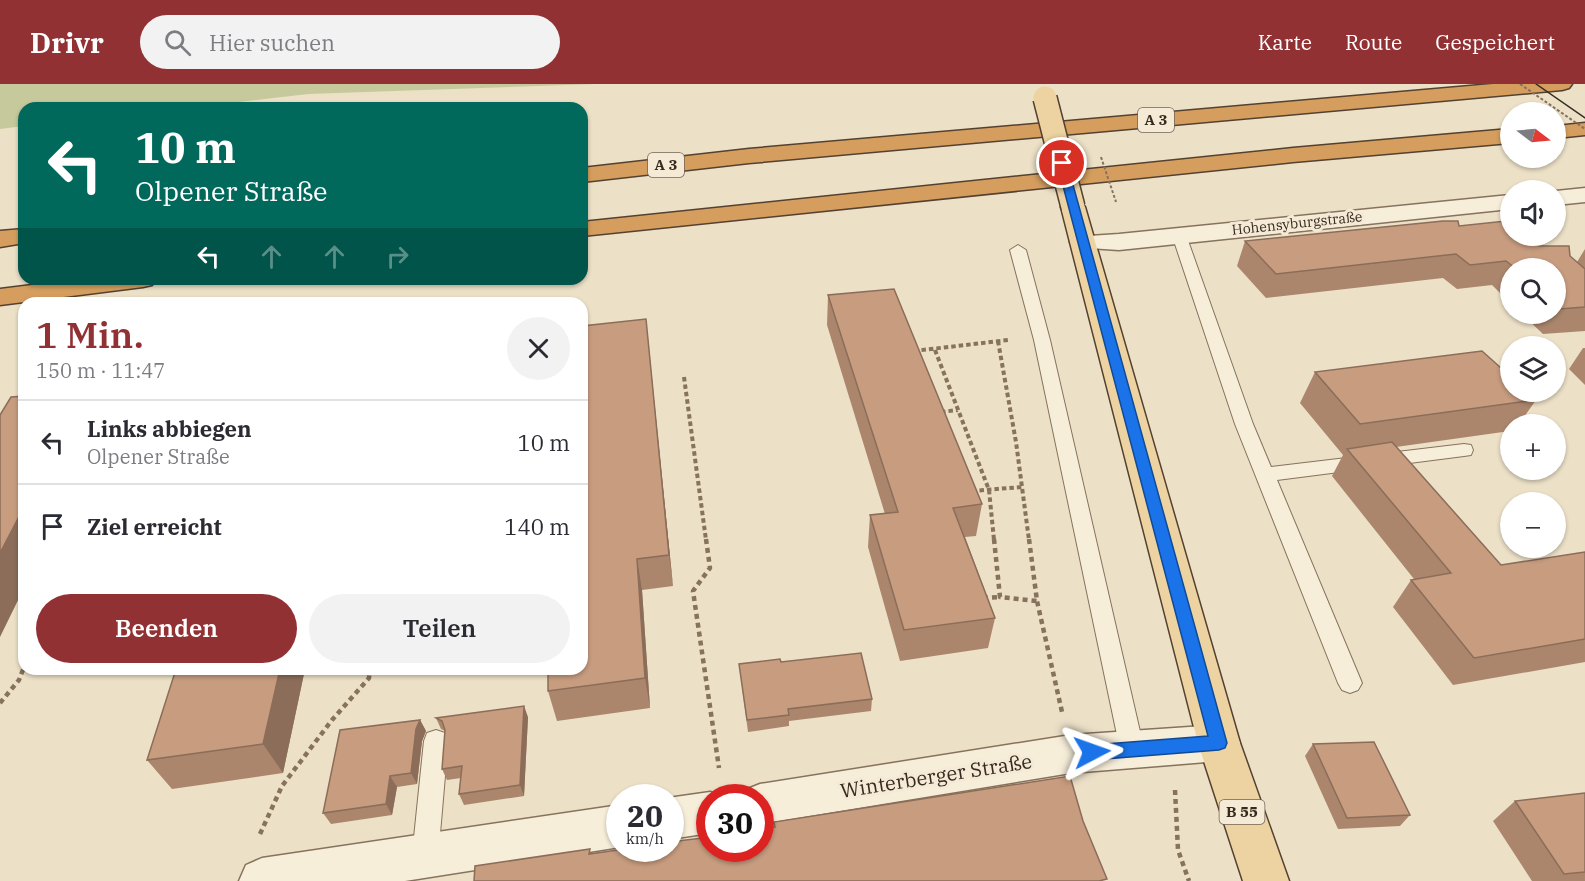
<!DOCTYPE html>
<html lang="de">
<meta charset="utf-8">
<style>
:root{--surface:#fff;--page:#f2f2f3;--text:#2b2b33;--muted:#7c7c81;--line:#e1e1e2;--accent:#913134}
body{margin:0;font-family:"IBM Plex Serif",serif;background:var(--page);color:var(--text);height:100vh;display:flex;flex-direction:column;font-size:22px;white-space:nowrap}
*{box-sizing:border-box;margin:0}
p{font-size:20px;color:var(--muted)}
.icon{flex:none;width:33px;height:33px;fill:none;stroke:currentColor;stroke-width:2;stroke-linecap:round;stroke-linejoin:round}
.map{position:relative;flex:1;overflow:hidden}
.panel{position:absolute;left:18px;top:213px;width:570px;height:378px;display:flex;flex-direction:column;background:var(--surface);border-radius:18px;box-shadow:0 2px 4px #0004}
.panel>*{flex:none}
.top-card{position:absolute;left:18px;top:18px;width:570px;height:183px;border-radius:18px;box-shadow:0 2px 4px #0004;background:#00695c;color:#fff;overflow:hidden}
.needle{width:39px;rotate:106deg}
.controls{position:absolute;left:1500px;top:18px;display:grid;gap:12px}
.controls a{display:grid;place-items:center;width:66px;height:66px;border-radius:50%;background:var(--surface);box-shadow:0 2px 4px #0004;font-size:30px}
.speed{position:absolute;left:606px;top:700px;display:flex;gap:12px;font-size:30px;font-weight:700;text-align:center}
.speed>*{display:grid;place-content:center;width:78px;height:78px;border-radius:50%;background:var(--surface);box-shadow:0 2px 4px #0004;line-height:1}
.speed small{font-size:15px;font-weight:400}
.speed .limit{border:9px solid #d22;background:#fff;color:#111}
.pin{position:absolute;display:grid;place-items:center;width:51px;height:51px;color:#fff;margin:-26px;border:3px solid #fff;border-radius:50%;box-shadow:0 2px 6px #0007}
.me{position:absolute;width:66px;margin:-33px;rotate:86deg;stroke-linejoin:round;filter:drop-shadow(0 0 4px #0008)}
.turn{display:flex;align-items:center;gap:21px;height:126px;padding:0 18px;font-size:27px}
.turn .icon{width:78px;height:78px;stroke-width:2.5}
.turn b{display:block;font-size:42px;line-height:51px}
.lanes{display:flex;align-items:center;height:57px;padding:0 18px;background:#0003;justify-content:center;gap:30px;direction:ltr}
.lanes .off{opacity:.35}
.round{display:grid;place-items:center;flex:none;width:63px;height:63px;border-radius:32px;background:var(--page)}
.overview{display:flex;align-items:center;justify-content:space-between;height:102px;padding:0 18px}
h1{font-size:36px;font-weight:600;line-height:45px;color:var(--accent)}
.button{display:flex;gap:12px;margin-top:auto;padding:12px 18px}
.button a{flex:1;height:69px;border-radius:36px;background:var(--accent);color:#fff;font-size:24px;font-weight:600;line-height:69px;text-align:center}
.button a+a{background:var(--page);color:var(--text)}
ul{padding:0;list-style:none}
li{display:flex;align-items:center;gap:18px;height:84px;padding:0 18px;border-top:2px solid var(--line)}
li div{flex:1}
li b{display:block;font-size:22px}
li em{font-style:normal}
header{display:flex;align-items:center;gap:36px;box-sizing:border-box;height:84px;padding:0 30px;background:var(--accent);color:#fff}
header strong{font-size:28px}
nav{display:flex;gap:33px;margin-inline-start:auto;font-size:21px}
.search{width:420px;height:54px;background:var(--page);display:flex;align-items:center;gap:15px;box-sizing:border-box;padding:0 21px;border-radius:33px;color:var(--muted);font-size:22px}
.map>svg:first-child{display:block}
.green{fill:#c5c99b}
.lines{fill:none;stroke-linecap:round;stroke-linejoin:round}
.service-casing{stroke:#86725d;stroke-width:2}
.minor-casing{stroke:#86725d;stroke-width:3}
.primary-casing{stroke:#544131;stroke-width:3}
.motorway-casing{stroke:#544131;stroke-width:3}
.path-far1{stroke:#86725d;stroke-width:4;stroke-dasharray:4.5 3;stroke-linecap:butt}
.path{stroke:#86725d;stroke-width:4.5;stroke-dasharray:5 4;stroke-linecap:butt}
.service{fill:#f7eeda;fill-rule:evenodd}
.minor{fill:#f7eeda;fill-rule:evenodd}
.primary{fill:#ecd3a1;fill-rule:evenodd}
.motorway{fill:#d59e5e;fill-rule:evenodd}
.tram{stroke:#372b20;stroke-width:1.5}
.primary-bridge-casing{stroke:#544131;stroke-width:26;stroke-linecap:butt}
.path-bridge{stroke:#86725d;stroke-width:2;stroke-dasharray:3 2;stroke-linecap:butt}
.primary-bridge{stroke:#ecd3a1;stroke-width:23}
.wall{fill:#ab866d}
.shaded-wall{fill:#8b6d59}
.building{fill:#c79c7f;stroke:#8b6d59;stroke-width:1.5}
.route{fill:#1a73e8;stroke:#114b97;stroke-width:1.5}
.labels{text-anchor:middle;stroke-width:6;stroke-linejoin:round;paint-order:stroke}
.far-street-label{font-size:14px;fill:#372b20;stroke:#f4ead6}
.shield{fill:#f4ead6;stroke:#706457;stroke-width:1.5}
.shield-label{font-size:15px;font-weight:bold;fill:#372b20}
.near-street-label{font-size:20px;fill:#372b20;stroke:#f4ead6}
</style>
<header>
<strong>Drivr</strong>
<div class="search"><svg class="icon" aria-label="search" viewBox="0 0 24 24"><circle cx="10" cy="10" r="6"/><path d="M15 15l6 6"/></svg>Hier suchen</div>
<nav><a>Karte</a><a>Route</a><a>Gespeichert</a></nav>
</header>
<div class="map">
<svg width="1585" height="797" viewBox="0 0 1585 797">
<rect width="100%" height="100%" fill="#ece0c7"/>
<path class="green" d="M0,0H596L308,10L185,24H24V42L0,45Z"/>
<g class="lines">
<defs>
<path id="service" d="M1179,147L1186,151L1253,340L1271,383L1464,360L1471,361L1473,366L1471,371L1464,372L1277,396L1362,599L1358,606L1350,609L1342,606L1338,599L1235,340L1172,151Z
M1018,161L1026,166L1050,256L1144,665L1141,673L1132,676L1123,673L1120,665L1034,256L1010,166Z
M436,646L445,649L448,657L438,773L434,782L425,786L416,782L412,773L424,657L427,649Z"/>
<path id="minor" d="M1585,104V118L1556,121V107Z
M1510,111V125L1119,166L1074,163L1070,158L1074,153L1119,150Z
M1219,641L1234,646L1240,659L1234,672L1219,677L1071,689L760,740V714H741L745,706L760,700L1071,651Z
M710,708L726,714H710V749L670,755V714H668Z
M620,721V763L405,797H239L246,781L262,774Z"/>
<path id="primary" d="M1073,116L1081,118L1085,123L1240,659L1289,797H1243L1198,659L1061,123L1065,118Z"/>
<path id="motorway" d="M1493,0H1572L1569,4L1562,6L749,79L582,98V84L749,65Z
M1585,39V51L1556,54V42Z
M1510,45V59L1293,78L582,152V138L1293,64Z
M24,145V159L0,163V147Z
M80,195H156L152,201L143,203L0,221V205Z"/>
</defs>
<use href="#service" class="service-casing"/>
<use href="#minor" class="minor-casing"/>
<use href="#primary" class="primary-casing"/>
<use href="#motorway" class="motorway-casing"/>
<path class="path-far1" d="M998,257L1016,358L1029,456
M935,266L989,406L994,456
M914,267L1008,256
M684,293L706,456
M941,328L958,326
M972,407L1022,403"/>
<path class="path" d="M706,455L710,484L693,507L719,684
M994,455L1000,513L1037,517
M1029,455L1037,517L1062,628
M983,514L1000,513
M0,619L19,596L24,583
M1175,706L1178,766L1189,797
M260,750L282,702L332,636L369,594L370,585"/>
<use href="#service" class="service"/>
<use href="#minor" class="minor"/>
<use href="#primary" class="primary"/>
<use href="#motorway" class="motorway"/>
<path class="tram" d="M1536,0L1585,34"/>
<defs>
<path id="primary-bridge" d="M1045,14L1073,123"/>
</defs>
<use href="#primary-bridge" class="primary-bridge-casing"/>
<path class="path-bridge" d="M1520,0L1585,45
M1101,73L1116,118"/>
<use href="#primary-bridge" class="primary-bridge"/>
</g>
<path class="wall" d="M1459,142L1539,162L1570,172L1577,178L1585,165V247L1543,250L1522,230H1556V184H1510V219L1492,201L1457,205L1443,194L1266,214L1237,182L1245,157Z
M828,211L982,420L976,452L965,453L995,534L988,564L900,577L868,463L870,431L885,430L827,241Z
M646,235L673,502L642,506L650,624L557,637L548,607Z
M1583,264H1585V301L1569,285Z
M1315,288L1536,316L1519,340H1510V347L1396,363L1501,481L1585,468V578L1453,601L1393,523L1411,496L1414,495L1332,392L1343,371L1300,319Z
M781,578L872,615L871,627L789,637V642L748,648L739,580Z
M176,585H305L283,689L172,705L147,676Z
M528,633L524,712L464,721L459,710L461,694L447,696L442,685L445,647L441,645L436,634Z
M420,636L426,647L422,657L417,700L397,703L392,731L331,740L323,729Z
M1313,660L1410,731L1400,742L1338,745L1305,672Z
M1585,709V797H1532L1493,737L1515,717Z"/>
<path class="shaded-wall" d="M646,235L649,266L673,502L669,471Z
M24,423V504L0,553V469Z
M637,475L642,506L650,624L645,594Z
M280,585H305L283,689L263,660Z
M524,622L528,633L524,712L520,701Z
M420,636L426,647L422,657L417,700L411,689L416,645Z
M390,692L397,703L392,731L386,720Z"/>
<path class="building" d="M1443,137H1458L1459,142L1506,137L1510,140V152H1526L1539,162H1569L1570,172L1585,185V223L1559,225L1556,222V184H1515L1506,177L1470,181L1456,170L1276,190L1245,157Z
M894,205L982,420L953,424L995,534L904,546L870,431L898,428L828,211Z
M646,235L669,471L637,475L645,594L548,607V585H582V242Z
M1482,267L1510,292V308H1527L1536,316L1360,340L1315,288Z
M24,312V423L0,469V331L11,313Z
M1392,358L1501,481L1585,468V555L1474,574L1411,496L1451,489L1347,365Z
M861,569L872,615L788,625L789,631L747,636L739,580L780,575L781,578Z
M176,585H280L263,660L147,676Z
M524,622L520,701L459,710L462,682L442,685L445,646L442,637L436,634Z
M420,636L416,645L411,689L390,692L386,720L323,729L340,646Z
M1374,658L1410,731L1347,734L1313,660Z
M1070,692L1083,737L1107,795L1099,797H474L475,782L590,765L589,770L625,765H670V758L710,753V765H760V745L775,743L774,738Z
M1585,709V788L1564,790L1515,717Z"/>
<path class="route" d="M1062,76L1067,79L1227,659L1225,664L1219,666L1092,676L1085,674L1083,668L1085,663L1092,661L1208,652L1057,79Z"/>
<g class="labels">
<g class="far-street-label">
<text transform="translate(1297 139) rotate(-6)" y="5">Hohensyburgstraße</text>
</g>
<g class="shield">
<rect x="1138" y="24" width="36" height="24" rx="4.5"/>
<rect x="648" y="69" width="36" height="24" rx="4.5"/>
<rect x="1219.5" y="716" width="45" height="24" rx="4.5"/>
</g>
<g class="shield-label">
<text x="1156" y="41">A 3</text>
<text x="666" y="86">A 3</text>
<text x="1242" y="733">B 55</text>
</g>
<g class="near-street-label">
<text transform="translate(936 692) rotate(-9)" y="7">Winterberger Straße</text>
</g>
</g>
</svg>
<div class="controls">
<a><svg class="needle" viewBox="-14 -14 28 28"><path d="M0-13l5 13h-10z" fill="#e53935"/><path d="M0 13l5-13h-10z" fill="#7c7c81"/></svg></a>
<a><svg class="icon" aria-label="sound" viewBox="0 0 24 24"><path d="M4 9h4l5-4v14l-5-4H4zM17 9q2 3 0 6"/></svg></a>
<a><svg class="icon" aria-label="search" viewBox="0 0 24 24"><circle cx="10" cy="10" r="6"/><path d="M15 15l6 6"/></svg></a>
<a><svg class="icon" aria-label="layers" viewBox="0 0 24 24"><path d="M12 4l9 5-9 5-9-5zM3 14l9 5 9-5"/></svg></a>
<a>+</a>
<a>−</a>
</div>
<div class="speed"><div>20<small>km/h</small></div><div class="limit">30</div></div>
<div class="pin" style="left:1062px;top:79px;background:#d93025"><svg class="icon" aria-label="arrive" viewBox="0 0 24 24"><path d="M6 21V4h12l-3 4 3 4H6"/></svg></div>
<svg class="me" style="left:1092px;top:668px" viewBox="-20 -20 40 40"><path d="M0-17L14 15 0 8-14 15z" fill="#1a73e8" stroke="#fff" stroke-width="4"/></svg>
<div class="top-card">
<div class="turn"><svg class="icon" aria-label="left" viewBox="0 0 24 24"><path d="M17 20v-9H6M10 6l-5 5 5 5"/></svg><div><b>10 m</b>Olpener Straße</div></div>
<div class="lanes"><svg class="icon" aria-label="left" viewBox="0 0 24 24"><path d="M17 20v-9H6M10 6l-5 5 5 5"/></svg><svg class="icon off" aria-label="ahead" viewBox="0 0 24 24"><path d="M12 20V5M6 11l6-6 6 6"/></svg><svg class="icon off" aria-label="ahead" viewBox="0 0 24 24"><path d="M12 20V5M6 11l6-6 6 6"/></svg><svg class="icon off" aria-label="right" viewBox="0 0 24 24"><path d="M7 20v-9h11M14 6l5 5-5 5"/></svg></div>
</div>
<section class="panel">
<div class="overview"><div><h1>1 Min.</h1><p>150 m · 11:47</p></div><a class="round"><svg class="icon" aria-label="close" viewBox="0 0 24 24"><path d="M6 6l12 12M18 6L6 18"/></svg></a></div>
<ul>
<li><svg class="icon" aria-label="left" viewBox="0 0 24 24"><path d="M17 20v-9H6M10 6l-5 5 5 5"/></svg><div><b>Links abbiegen</b><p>Olpener Straße</p></div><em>10 m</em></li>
<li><svg class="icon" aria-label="arrive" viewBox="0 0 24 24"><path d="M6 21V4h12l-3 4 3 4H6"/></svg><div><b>Ziel erreicht</b></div><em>140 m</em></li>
</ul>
<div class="button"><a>Beenden</a><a>Teilen</a></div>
</section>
</div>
